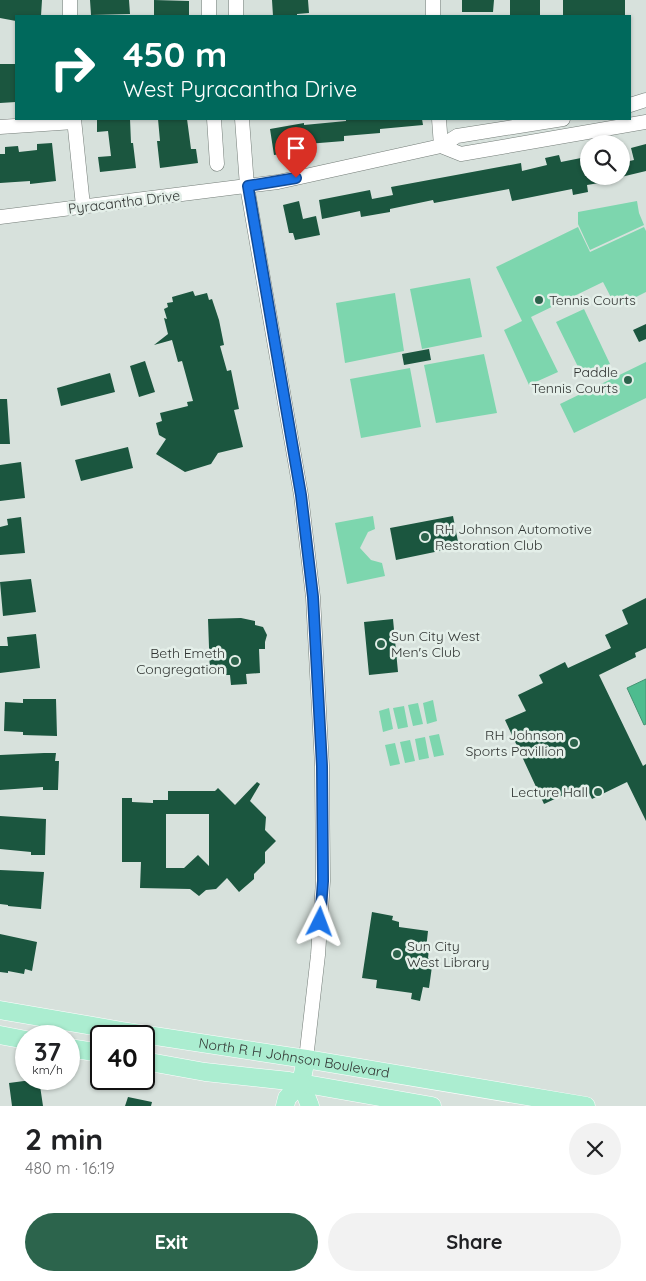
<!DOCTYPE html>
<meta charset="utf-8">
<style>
:root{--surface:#fff;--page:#f2f2f2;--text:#202124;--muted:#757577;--accent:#2c644c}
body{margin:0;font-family:Quicksand,sans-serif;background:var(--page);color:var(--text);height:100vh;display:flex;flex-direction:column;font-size:19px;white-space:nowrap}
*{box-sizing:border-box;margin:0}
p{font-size:16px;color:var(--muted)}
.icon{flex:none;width:28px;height:28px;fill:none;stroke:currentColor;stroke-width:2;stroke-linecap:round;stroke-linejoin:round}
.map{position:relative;height:1106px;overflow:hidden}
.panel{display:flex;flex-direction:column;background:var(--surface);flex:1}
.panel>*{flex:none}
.banner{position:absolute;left:15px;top:15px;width:616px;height:105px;border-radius:0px;box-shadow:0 1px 4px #0004;background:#00695c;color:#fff;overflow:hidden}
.buttons{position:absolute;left:580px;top:135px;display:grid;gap:10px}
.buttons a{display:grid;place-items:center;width:50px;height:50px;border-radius:50%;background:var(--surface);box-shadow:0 1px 4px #0004;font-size:25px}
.speed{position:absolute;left:15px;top:1025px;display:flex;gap:10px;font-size:25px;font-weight:700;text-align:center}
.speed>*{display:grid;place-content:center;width:65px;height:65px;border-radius:50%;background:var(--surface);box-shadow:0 1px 4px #0004;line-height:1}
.speed small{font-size:12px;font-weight:400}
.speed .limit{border:2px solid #111;border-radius:8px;background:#fff;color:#111}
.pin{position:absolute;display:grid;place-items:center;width:42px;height:42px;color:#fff;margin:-51px -21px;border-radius:50% 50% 50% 0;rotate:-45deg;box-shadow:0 0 5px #0007}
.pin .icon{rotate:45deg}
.me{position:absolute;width:55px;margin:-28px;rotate:3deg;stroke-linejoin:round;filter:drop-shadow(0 0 4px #0008)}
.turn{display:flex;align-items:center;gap:18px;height:105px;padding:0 25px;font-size:22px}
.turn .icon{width:65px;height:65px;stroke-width:2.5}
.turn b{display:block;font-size:35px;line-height:42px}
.round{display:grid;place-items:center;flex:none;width:52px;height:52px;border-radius:26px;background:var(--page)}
.head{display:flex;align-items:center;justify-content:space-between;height:85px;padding:0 25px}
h1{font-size:30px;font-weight:700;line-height:38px}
.button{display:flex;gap:10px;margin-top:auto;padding:10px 25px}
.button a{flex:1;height:58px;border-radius:30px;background:var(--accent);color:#fff;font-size:20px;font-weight:700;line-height:58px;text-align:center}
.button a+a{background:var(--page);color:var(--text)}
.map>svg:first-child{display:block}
.green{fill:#7dd6ae}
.water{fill:#4ebc8f;stroke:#459373}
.building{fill:#1b563f;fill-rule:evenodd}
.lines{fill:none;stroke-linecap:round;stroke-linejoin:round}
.minor-casing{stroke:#747d78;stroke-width:15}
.major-casing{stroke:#fff;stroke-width:19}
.minor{stroke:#fff;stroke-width:14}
.major{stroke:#abedd0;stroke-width:18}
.route-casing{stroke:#114b97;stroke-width:12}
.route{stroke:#1a73e8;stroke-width:9}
.poi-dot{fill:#2c644c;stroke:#e4efe9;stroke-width:2}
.labels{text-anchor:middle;stroke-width:5;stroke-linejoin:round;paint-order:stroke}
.street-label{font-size:14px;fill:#303432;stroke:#e4efe9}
.poi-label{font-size:14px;fill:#303432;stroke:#e4efe9;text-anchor:start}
</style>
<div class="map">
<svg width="646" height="1106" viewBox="0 0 646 1106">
<rect width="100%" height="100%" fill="#d7e1dc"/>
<path class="green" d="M637,201L639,213L644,225L590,250L578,224V212Z
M578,227L590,252L644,227L646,231V292L616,307L603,282L531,317L558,372L529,385L504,330L522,321L496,267Z
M470,278L482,337L422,349L410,289Z
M395,293L404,351L345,363L336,303Z
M584,309L610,364L583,377L556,322Z
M484,354L497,413L436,423L424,365Z
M646,362V398L574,433L560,404Z
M410,368L421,427L361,438L350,379Z
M373,516L375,529L368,532L360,548L371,560L382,563L385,576L347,584L335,523Z
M433,700L437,721L427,724L423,703Z
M418,703L423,724L413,726L408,705Z
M404,706L408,727L398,729L393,708Z
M389,708L393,729L383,732L379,711Z
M439,734L444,755L434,757L429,736Z
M425,737L429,758L419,760L415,739Z
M410,740L415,761L405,763L400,742Z
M395,743L400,764L390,766L385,745Z"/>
<path class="water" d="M646,679V724L644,725L627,688Z"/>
<path class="building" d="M0,0H42L41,16H16V21L0,18Z
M90,0H129L130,14L91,15Z
M154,0L189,1V15L154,16Z
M272,0H308L309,13L297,14V16H273Z
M462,0H494L493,12H462Z
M510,0H540V16H510Z
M563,0H625V16H563Z
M0,64H15L16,102L0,103Z
M97,119H130L131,143H133L136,168L100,172L98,157L111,156L108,131L97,132Z
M158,119H187L191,149H196L198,163L160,168L157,141H160Z
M346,119H422L423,125L380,129V133L344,136V141L307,144L308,150L274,155L270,129L304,123V125L346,121Z
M52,143L56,181L30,184V181L0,183V154H5V147L18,146L19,152L37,150V144Z
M646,144V171L621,177V163L634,160L631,148Z
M559,155L561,162L581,158L585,176H610L611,181L587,185L588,192L573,195L572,189L512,201L509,189L434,203L433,200L390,209V212L361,217L360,211L322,219L319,200L370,190L372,199L393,195L391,187L521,163L522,171L547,165L545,158Z
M299,201L303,219L316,216L320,235L295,240L293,233H289L283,205Z
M193,291L195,296L207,293L209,300L212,299L219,320L224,345L220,346L227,371L231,370L239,409L234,410L243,447L218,453L211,464L185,472L156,454L166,439L159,435L156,423L162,421L160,413L188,406L187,402L193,401L182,361L178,362L172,340L154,345L168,334L164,318L167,319L164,309L168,307L167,303L173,302L172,297Z
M646,324V339L639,342L633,330Z
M429,349L431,360L404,365L402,354Z
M145,361L155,392L139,397L130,366Z
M110,373L115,392L61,406L57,388Z
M0,399H7L10,444H0Z
M128,447L133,468L81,481L75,460Z
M21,462L25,498L0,501V465Z
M453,516L459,547L396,560L390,528Z
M21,517L25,553L0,555V527L8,525L7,519Z
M31,579L36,612L3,616L0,582Z
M646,598V648L635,653L636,657L599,675L643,766L646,764V821L627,782L592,799L585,785L544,804L505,720L526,711L518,695L543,683L539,675L565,662L568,668L611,648L605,635L628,624L622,610Z
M241,618L255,621V625L263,627L267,635L265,642V649H259L260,673L246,674L247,684L231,685L230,675H210L208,619Z
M393,619L398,672L369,675L364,622Z
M36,634L40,668L0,673V646H8L7,637Z
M23,699H56L57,736L23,735V732L4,731L5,702L23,703Z
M44,753H56L55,761H59L58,790H43V787L0,790V755Z
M257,782L260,784L250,801L266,817L265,830L276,841L265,852V863L254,874V879L239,892L227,878L216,889L206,890L199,896L190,889L140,888L141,862H122V798H132V802L153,803V800H168V791H215L218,788L235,805ZM166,814H209V866L198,855L184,868H166Z
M0,816L46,819L45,855H31V852L0,849Z
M0,870L44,872L41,909L8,906V905L0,904Z
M372,912L393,916L392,920L399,922V927L428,931L426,949H429L428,958L433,959L429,988L423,987L420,1001L411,999L412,993L376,988L377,980L362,978Z
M0,934L37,942L32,971L25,969L24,974L8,971V973L0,972Z
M39,1079L43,1106H12L9,1083Z
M128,1097L152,1102L151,1106H125Z"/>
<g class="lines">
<defs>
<path id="minor" d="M70,0V16
M209,0V16
M236,0V16
M433,0V16
M630,105L646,100
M74,119L83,206
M214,119L217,164
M242,119L247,186L301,495L313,597L322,766L323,881L318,955L306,1059
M439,119L441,146
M0,127L74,122
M441,146L461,154L646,122
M0,217L278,182L441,146L457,136L563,119"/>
<g id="major">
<path id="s1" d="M0,1010L122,1031L306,1059L586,1106"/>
<path d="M0,1035L26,1040"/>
<path d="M69,1048L101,1053"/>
<path d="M306,1059L301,1083L310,1106"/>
<path d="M144,1061L205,1072L289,1081L432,1106"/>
<path d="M285,1106L287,1098L301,1083"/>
</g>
</defs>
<use href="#minor" class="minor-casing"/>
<use href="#major" class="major-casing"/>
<use href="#minor" class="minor"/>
<use href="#major" class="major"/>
</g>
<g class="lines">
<defs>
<path id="route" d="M296,178L248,186L301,495L313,597L322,766L323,881L320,922"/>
</defs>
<use href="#route" class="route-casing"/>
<use href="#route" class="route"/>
</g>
<g class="poi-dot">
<circle cx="539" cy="300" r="5"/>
<circle cx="628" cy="380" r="5"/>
<circle cx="425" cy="537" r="5"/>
<circle cx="381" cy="644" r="5"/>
<circle cx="235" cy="661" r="5"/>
<circle cx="574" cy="743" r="5"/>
<circle cx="598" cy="792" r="5"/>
<circle cx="397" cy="954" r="5"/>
</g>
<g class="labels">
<g class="street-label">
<text transform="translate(124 202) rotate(-7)" y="5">Pyracantha Drive</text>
<text dy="5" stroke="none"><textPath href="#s1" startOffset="298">North R H Johnson Boulevard</textPath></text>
</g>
<g class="poi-label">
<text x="549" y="305">Tennis Courts</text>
<text x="618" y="377" text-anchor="end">Paddle<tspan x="618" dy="16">Tennis Courts</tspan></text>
<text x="435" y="534">RH Johnson Automotive<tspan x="435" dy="16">Restoration Club</tspan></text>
<text x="391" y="641">Sun City West<tspan x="391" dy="16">Men's Club</tspan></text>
<text x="225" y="658" text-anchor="end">Beth Emeth<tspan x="225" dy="16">Congregation</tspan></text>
<text x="564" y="740" text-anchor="end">RH Johnson<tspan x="564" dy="16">Sports Pavillion</tspan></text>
<text x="588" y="797" text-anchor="end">Lecture Hall</text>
<text x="407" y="951">Sun City<tspan x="407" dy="16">West Library</tspan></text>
</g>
</g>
</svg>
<div class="buttons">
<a><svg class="icon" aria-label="search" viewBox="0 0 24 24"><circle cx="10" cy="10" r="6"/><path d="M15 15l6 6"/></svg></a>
</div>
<div class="speed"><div>37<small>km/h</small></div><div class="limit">40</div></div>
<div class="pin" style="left:296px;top:178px;background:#d93025"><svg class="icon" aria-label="arrive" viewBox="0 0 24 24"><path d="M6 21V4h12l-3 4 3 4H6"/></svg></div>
<svg class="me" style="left:320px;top:922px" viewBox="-20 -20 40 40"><path d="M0-17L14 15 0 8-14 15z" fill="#1a73e8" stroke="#fff" stroke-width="4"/></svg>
<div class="banner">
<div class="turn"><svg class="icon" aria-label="right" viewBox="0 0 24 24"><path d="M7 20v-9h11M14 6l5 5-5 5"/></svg><div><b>450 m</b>West Pyracantha Drive</div></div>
</div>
</div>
<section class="panel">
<div class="head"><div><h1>2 min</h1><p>480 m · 16:19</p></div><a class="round"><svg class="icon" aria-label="close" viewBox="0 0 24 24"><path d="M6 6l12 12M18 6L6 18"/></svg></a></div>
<div class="button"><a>Exit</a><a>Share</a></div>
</section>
